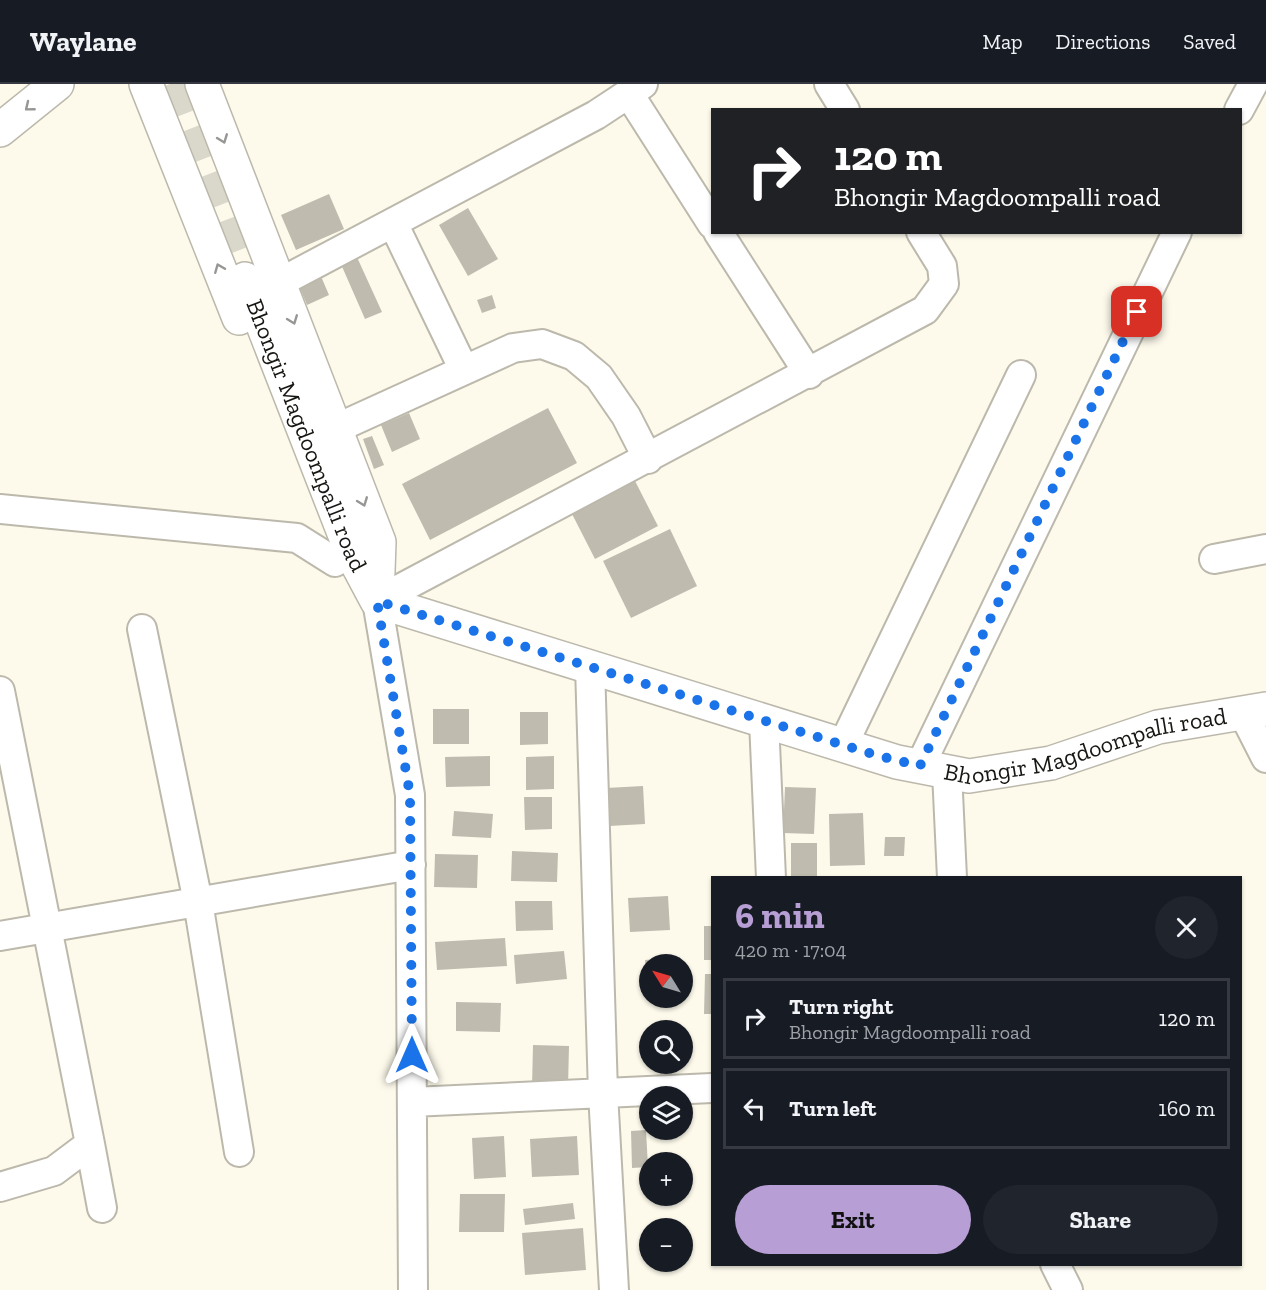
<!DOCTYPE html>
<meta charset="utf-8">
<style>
:root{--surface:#171b24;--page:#20242c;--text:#f1f3f6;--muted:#9ea1a6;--line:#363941;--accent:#b79ed4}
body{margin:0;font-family:"Zilla Slab",serif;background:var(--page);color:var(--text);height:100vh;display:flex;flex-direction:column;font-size:22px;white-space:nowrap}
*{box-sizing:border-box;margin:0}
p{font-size:20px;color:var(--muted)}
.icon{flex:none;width:33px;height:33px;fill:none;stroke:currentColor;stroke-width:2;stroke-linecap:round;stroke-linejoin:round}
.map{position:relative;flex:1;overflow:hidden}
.side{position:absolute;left:711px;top:792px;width:531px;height:390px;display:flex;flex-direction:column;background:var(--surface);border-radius:0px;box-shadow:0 2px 4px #0004}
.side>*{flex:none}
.top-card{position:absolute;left:711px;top:24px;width:531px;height:126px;border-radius:0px;box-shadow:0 2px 4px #0004;background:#202124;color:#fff;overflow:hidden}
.needle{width:39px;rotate:307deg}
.fabs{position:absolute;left:639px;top:870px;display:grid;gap:12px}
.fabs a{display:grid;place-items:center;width:54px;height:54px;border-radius:50%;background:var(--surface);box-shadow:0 2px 4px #0004;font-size:30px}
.pin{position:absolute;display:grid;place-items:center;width:51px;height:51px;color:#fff;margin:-26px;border-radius:12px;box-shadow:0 3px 9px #0006}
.me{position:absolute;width:66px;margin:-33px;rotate:0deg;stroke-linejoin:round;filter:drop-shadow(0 0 4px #0008)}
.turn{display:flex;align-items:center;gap:21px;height:126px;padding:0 24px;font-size:27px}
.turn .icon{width:78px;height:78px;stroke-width:2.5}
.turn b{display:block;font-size:42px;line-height:51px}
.round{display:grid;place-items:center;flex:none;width:63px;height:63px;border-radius:32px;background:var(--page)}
.head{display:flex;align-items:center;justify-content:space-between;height:102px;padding:0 24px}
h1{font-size:36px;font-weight:700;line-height:45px;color:var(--accent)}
.button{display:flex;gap:12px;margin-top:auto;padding:12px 24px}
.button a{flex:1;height:69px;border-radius:36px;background:var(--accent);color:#111;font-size:24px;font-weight:700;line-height:69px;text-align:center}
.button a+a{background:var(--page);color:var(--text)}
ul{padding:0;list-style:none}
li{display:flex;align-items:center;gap:18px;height:81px;margin:0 12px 9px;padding:0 12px;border:3px solid var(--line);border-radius:0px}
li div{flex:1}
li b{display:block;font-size:22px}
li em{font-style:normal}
header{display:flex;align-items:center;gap:36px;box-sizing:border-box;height:84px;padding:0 30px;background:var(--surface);border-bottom:2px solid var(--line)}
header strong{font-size:28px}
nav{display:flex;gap:33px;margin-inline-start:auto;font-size:21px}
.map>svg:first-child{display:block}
.building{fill:#bfbcaf}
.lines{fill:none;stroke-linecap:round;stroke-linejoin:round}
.tertiary-tunnel{stroke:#dad8cb;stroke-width:33;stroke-dasharray:33 16;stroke-linecap:butt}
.minor-casing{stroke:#bcb9ac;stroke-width:32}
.tertiary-casing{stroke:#bcb9ac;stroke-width:36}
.minor{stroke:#fff;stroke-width:28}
.tertiary{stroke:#fff;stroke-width:33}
.oneway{stroke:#979694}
.route{stroke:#1a73e8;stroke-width:10;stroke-dasharray:0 18}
.labels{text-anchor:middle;stroke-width:5;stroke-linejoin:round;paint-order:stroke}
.street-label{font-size:24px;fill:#171612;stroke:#fff}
</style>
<header>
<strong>Waylane</strong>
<nav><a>Map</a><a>Directions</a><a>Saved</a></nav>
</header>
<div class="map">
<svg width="1266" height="1206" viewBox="0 0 1266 1206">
<rect width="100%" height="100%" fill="#fdfaec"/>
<path class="building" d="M329,110L344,145L296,166L281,131Z
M468,124L498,175L468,192L439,141Z
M356,171L382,228L365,235L340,178Z
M320,190L329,211L307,221L298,200Z
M492,211L496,224L482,229L477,216Z
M548,324L577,379L430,456L402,400Z
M409,329L420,355L392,368L381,341Z
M372,352L384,381L374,385L363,355Z
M633,393L658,442L595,475L570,426Z
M670,445L697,502L631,534L603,477Z
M433,625H469V660H433Z
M520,628H548V660L520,661Z
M490,672V702L446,703L445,673Z
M554,672V705L526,706V673Z
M643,702L645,740L609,742L606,704Z
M785,703L816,704L814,750L783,749Z
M524,713H552V745L525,746Z
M454,727L493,730L491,754L452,752Z
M863,729L865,781L830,782L829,730Z
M885,753H905L904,772H884Z
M791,759H817V793H791Z
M512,767L558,769L557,798L511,797Z
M435,770L478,771L477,804L434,803Z
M668,812L670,846L630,848L628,814Z
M515,817H552L553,846L516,847Z
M704,842H712V876H704Z
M505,854L507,882L437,886L435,858Z
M564,867L567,895L516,900L514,871Z
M680,873L681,880H650V901H647L645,876Z
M705,890H712V930H704Z
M456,918L501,919L500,948L456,947Z
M533,961L569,962L568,1003L532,1002Z
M646,1046L648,1083L632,1084L631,1047Z
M504,1052L506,1093L474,1095L472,1054Z
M577,1052L579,1091L532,1093L530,1055Z
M460,1110H505L504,1148H459Z
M573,1119L575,1135L525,1141L523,1125Z
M583,1144L586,1186L525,1191L522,1149Z"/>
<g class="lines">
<path class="tertiary-tunnel" d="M170,0L245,195"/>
<defs>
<path id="minor" d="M829,0L845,26
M629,10L712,140
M1239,26L1253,0
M393,139L464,286
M718,148L809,290
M279,199L596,31L643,0
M335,345L513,264L542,260L574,272L599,293L626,332L648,375
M0,425L297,454L335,478
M1214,475L1266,465
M142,545L198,818L239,1068
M590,582L603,1009L614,1206
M0,607L90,1060L54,1087L0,1103
M1243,629L1266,674
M764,637L771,794
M843,661L1021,291
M920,682L1177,148
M947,688L952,794
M0,852L411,781
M412,1018L712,1004
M90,1060L102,1124
M1055,1180L1068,1206
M413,1206L410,711L377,517L925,226L944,200L942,182L921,148"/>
<g id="tertiary">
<path d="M146,0L239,234"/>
<path d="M202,0L379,458L377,515"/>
<path d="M0,46L57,0"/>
<path id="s1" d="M245,195L353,472L377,517L897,678L969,692L1051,679L1158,643L1266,625"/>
</g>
</defs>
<use href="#minor" class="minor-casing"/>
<use href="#tertiary" class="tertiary-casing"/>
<use href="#minor" class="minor"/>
<use href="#tertiary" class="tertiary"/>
</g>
<defs><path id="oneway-chevron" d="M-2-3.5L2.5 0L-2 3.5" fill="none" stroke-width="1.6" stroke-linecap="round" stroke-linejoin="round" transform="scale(1.5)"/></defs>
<g class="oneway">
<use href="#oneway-chevron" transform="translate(29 23) rotate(141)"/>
<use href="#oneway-chevron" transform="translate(223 55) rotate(69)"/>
<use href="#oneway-chevron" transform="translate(219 184) rotate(-112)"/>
<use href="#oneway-chevron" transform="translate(293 236) rotate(69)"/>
<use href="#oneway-chevron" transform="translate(363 418) rotate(69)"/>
</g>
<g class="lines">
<path class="route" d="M412,971L410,711L377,517L879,672L920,682L1137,228"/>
</g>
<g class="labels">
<g class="street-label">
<text dy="8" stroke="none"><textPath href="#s1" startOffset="168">Bhongir Magdoompalli road</textPath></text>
<text dy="8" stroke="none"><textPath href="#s1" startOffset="1086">Bhongir Magdoompalli road</textPath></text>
</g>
</g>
</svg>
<div class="fabs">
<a><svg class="needle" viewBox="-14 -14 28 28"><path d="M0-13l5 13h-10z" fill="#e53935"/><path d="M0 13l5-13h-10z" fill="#9ea1a6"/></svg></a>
<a><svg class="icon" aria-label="search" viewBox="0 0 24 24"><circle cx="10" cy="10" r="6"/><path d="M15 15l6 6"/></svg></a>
<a><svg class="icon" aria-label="layers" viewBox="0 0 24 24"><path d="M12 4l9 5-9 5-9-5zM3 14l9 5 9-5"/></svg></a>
<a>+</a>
<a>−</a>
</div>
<div class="pin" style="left:1137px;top:228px;background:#d93025"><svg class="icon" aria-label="arrive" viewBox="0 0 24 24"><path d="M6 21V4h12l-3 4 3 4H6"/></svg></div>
<svg class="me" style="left:412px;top:971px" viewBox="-20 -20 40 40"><path d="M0-17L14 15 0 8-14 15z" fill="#1a73e8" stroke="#fff" stroke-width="4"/></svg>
<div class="top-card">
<div class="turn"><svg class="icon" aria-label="right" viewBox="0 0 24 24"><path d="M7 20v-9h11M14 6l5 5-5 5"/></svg><div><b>120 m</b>Bhongir Magdoompalli road</div></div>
</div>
<section class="side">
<div class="head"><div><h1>6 min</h1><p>420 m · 17:04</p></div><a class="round"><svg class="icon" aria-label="close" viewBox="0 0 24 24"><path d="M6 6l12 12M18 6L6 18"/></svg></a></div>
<ul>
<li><svg class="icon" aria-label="right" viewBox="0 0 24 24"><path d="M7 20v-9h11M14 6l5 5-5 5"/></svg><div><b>Turn right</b><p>Bhongir Magdoompalli road</p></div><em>120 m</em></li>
<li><svg class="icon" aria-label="left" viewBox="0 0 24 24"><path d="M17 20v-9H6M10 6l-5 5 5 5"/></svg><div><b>Turn left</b></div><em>160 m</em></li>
</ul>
<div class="button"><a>Exit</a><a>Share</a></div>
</section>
</div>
